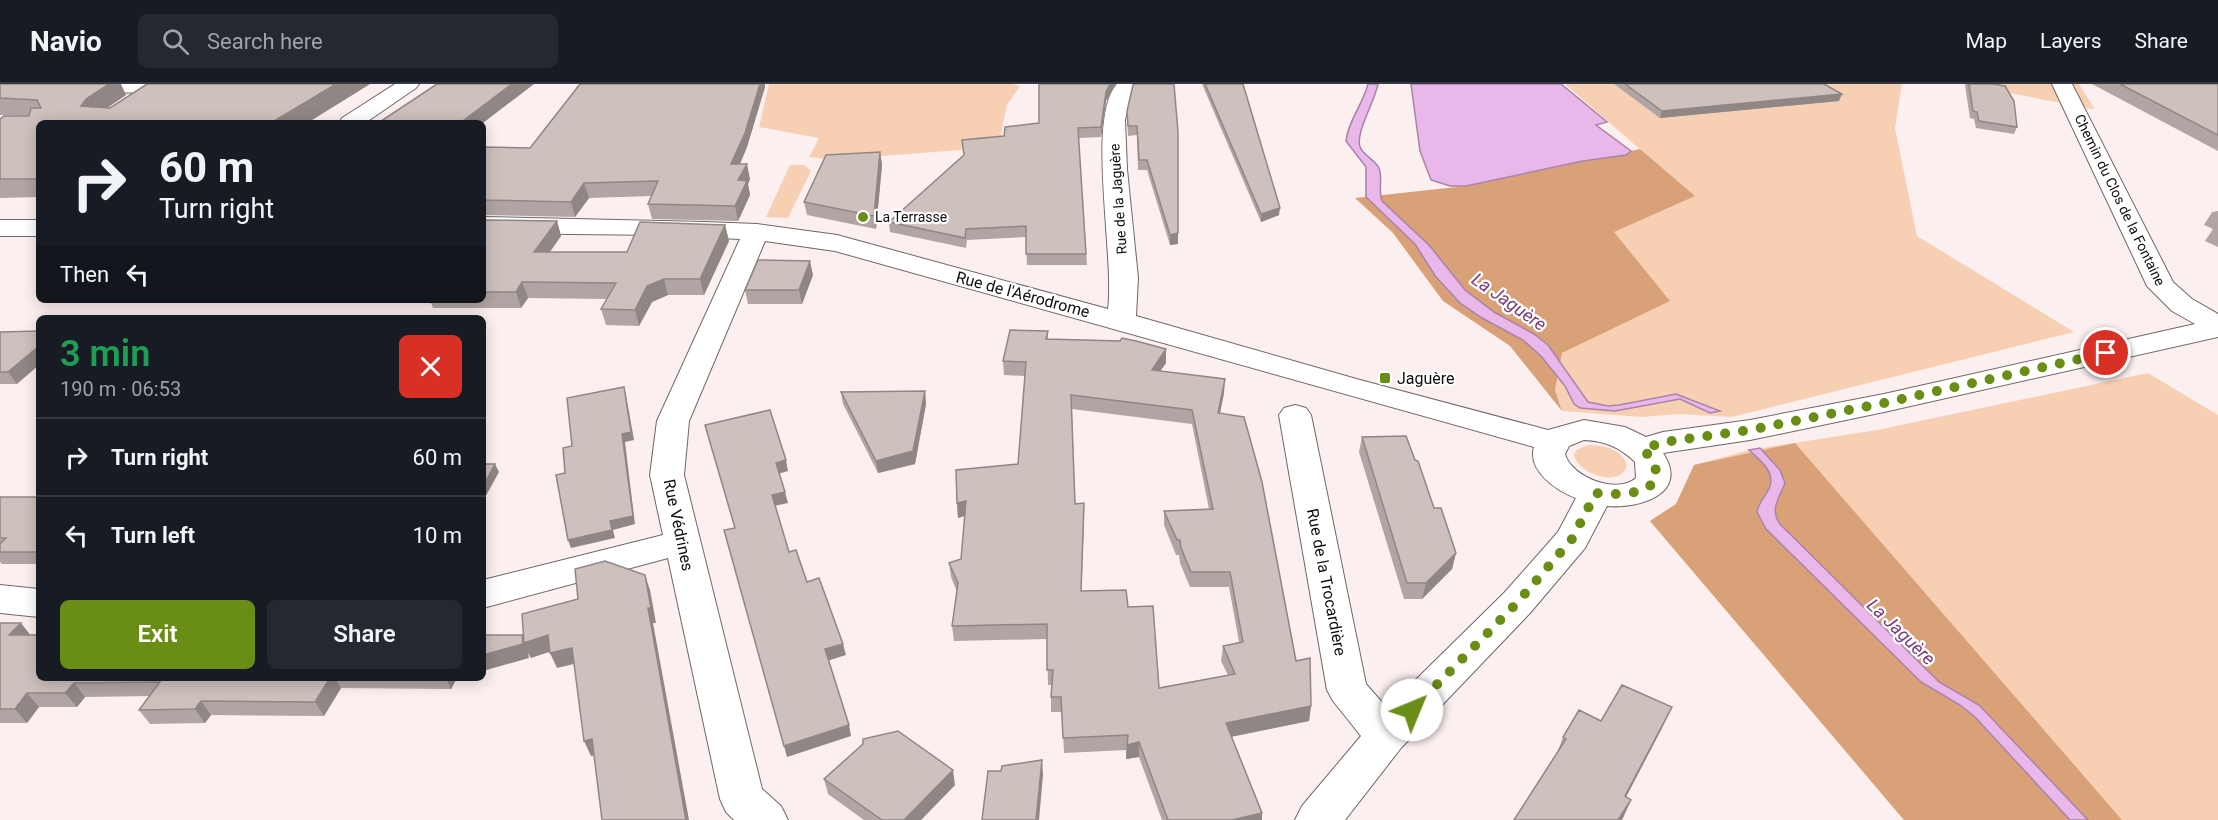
<!DOCTYPE html>
<meta charset="utf-8">
<style>
:root{--surface:#171b24;--page:#242831;--text:#f1f3f6;--muted:#9ea1a6;--line:#363941;--accent:#6a8d15}
body{margin:0;font-family:Roboto,sans-serif;background:var(--page);color:var(--text);height:100vh;display:flex;flex-direction:column;font-size:22px;white-space:nowrap}
*{box-sizing:border-box;margin:0}
p{font-size:20px;color:var(--muted)}
.icon{flex:none;width:33px;height:33px;fill:none;stroke:currentColor;stroke-width:2;stroke-linecap:round;stroke-linejoin:round}
.map{position:relative;flex:1;overflow:hidden}
.details{position:absolute;left:36px;top:231px;width:450px;height:366px;display:flex;flex-direction:column;background:var(--surface);border-radius:9px;box-shadow:0 3px 15px #0003}
.details>*{flex:none}
.top-card{position:absolute;left:36px;top:36px;width:450px;height:183px;border-radius:9px;box-shadow:0 3px 15px #0003;background:#171b24;color:var(--text);overflow:hidden}
.pin{position:absolute;display:grid;place-items:center;width:51px;height:51px;color:#fff;margin:-26px;border:3px solid #fff;border-radius:50%;box-shadow:0 2px 6px #0007}
.me{position:absolute;width:66px;margin:-33px;rotate:45deg;stroke-linejoin:round;filter:drop-shadow(0 0 4px #0008)}
.turn{display:flex;align-items:center;gap:21px;height:126px;padding:0 24px;font-size:27px}
.turn .icon{width:78px;height:78px;stroke-width:2.5}
.turn b{display:block;font-size:42px;line-height:51px}
.then{display:flex;align-items:center;height:57px;padding:0 24px;background:#0003;gap:12px;font-size:22px}
.round{display:grid;place-items:center;flex:none;width:63px;height:63px;border-radius:9px;background:var(--page)}
.summary{display:flex;align-items:center;justify-content:space-between;height:102px;padding:0 24px}
h1{font-size:36px;font-weight:600;line-height:45px;color:#1e9e55}
.button{display:flex;gap:12px;margin-top:auto;padding:12px 24px}
.button a{flex:1;height:69px;border-radius:9px;background:var(--accent);color:#fff;font-size:24px;font-weight:600;line-height:69px;text-align:center}
.button a+a{background:var(--page);color:var(--text)}
ul{padding:0;list-style:none}
li{display:flex;align-items:center;gap:18px;height:78px;padding:0 24px;border-top:2px solid var(--line)}
li div{flex:1}
li b{display:block;font-size:22px}
li em{font-style:normal}
header{display:flex;align-items:center;gap:36px;box-sizing:border-box;height:84px;padding:0 30px;background:var(--surface);border-bottom:2px solid var(--line)}
header strong{font-size:28px}
nav{display:flex;gap:33px;margin-inline-start:auto;font-size:21px}
.search{width:420px;height:54px;background:var(--page);display:flex;align-items:center;gap:15px;box-sizing:border-box;padding:0 21px;border-radius:9px;color:var(--muted);font-size:22px}
.map>svg:first-child{display:block}
.green{fill:#f7d0b4}
.forest{fill:#d9a177}
.water{fill:#e9b7e9;stroke:#a884a7;stroke-width:1.5}
.lines{fill:none;stroke-linecap:round;stroke-linejoin:round}
.minor-casing{stroke:#726667;stroke-width:2}
.minor{fill:#fff;fill-rule:evenodd}
.wall{fill:#b0a5a3;fill-rule:evenodd}
.shaded-wall{fill:#908684}
.building{fill:#cdc0bd;stroke:#908684;stroke-width:1.5;fill-rule:evenodd}
.route{stroke:#6a8d15;stroke-width:10;stroke-dasharray:0 18}
.poi-dot{fill:#6a8d15;stroke:#fff;stroke-width:2}
.labels{text-anchor:middle;stroke-width:4.5;stroke-linejoin:round;paint-order:stroke}
.far-street-label{font-size:14px;fill:#110d0e;stroke:#fff}
.far-poi-label{font-size:14px;fill:#110d0e;stroke:#fff;text-anchor:start}
.street-label{font-size:16px;fill:#110d0e;stroke:#fff}
.poi-label{font-size:16px;fill:#110d0e;stroke:#fff;text-anchor:start}
.water-label{font-size:18px;font-style:italic;fill:#783c79;stroke:#fff}
</style>
<header>
<strong>Navio</strong>
<div class="search"><svg class="icon" aria-label="search" viewBox="0 0 24 24"><circle cx="10" cy="10" r="6"/><path d="M15 15l6 6"/></svg>Search here</div>
<nav><a>Map</a><a>Layers</a><a>Share</a></nav>
</header>
<div class="map">
<svg width="2218" height="736" viewBox="0 0 2218 736">
<rect width="100%" height="100%" fill="#fceff0"/>
<path class="green" d="M769,0H1013L1020,2L1007,21L999,60L972,65L832,76L809,73L819,54L759,43Z
M1565,0H1902L1895,44L1917,152L2074,248L1732,333L1678,330L1642,333L1562,327L1555,306L1562,269L1669,217L1613,148L1649,73Z
M1962,0H2079L2094,24L2092,25Z
M790,81H804L811,87L788,134L766,133Z
M2148,289L2218,331V736H1904L1650,437L1676,420L1694,381L1749,366L1877,346Z
M1588,361C1604,361 1622,365 1627,381C1621,405 1578,390 1574,371L1576,366Z"/>
<path class="forest" d="M1640,65L1695,112L1614,148L1670,217L1562,269L1555,306L1562,327L1510,262L1443,217L1393,149L1355,114L1466,102Z
M1795,359L2122,736H1904L1650,437L1676,420L1694,381Z"/>
<path class="water" d="M1368,0H1378C1375,17 1355,49 1360,63C1363,71 1375,76 1379,84C1383,94 1378,107 1382,117L1429,161L1465,206L1494,228L1534,250L1548,261L1588,318L1608,322L1619,321L1676,310L1720,327L1710,329L1680,315L1615,327L1580,324L1574,320L1565,302L1541,272L1523,256L1482,234L1460,219L1436,193L1415,160L1366,113V83L1346,57C1348,37 1363,20 1368,0Z
M1411,0H1561L1607,38L1596,41L1631,67L1626,71L1583,77L1466,102H1450L1431,96L1420,67Z
M1760,364L1780,386L1785,399C1780,413 1769,425 1780,440L1939,598L1979,621L2088,736H2070L1975,633L1960,621L1921,598L1766,445L1757,428C1759,417 1767,411 1770,402C1775,386 1758,375 1749,366Z"/>
<g class="lines">
<defs>
<path id="minor" d="M70,0H197L198,2L195,6L188,8L78,9L71,7L68,3Z
M395,0H419L416,4L365,39H339L342,34Z
M1117,0H1141L1131,9L1125,36L1127,85L1138,194L1136,232L1360,296L1548,346L1584,336L1625,343L1646,353L1663,348L1750,336L1884,310L2195,240L2172,227L2147,202L2052,0H2072L2173,198L2192,215L2218,230V253L1884,328L1750,356L1663,369C1690,410 1639,425 1607,422L1585,464L1530,529L1401,664L1345,736H1295L1302,722L1361,652L1333,617L1327,606L1279,331L1284,324L1295,321L1306,324L1311,331L1366,600L1387,624L1504,509L1558,448L1576,414C1557,407 1527,387 1534,363L835,167L765,157L689,337L684,391L762,705L781,722L788,736H734L726,728L720,715L668,474L483,524V496L663,451L650,391L657,337L740,155L661,151L483,149V133L705,138L757,140L837,151L1108,225C1115,172 1086,34 1117,0ZM1584,356C1605,357 1620,363 1635,378L1636,394C1617,411 1571,393 1565,370L1569,362Z
M0,136H39V152H0Z
M0,501L39,505V533L0,529Z"/>
</defs>
<use href="#minor" class="minor-casing"/>
<use href="#minor" class="minor"/>
</g>
<path class="wall" d="M0,0L126,11L107,24H110L147,0H370L307,39H39V113L0,114V35L29,32L0,31Z
M1039,0H1116L1106,17L1101,53L1078,54L1087,181H1027L1026,153L967,156L966,164L890,148L889,138L964,72L962,56L1004,52L1039,39Z
M1134,0L1178,149V160L1170,161L1147,86H1138L1137,51L1128,52L1127,27Z
M1202,0H1243L1279,131L1261,138Z
M1614,0H1824L1839,17L1660,34Z
M1966,0H1993L2017,43L2014,50L1976,44L1974,35L1970,34L1965,1Z
M2092,0H2218V67Z
M765,3L747,63L740,80L750,95L748,100L750,111L738,137L652,135L648,120L652,112L589,114L575,133L483,131V63L530,64Z
M880,68L882,81L876,145L807,131L804,118Z
M2218,127V163L2205,157L2213,145L2204,141L2212,128Z
M483,136L557,137L561,152L550,168H627L725,141L729,157L704,211H668L652,218L639,242L606,241L601,225L607,215L528,214L521,224H433L430,216H483Z
M813,191L802,220H748L745,206Z
M1048,247V255L1166,279L1160,287L1224,309L1220,330L1311,622L1309,637L1231,653L1262,729V736H1162L1139,673L1126,675V666L1064,669L1062,628H1051V613L1052,601H1048L1047,555L954,557L952,542L957,508L951,493L949,479L961,475L965,432L958,434L957,419L1018,380L1025,292L1004,291L1003,277ZM1072,325L1192,340L1209,425L1164,427V441L1176,471H1179L1180,479L1190,503H1229L1239,558L1223,562L1221,577L1228,591L1159,604L1128,523L1081,507L1084,433L1075,420Z
M0,248L17,300H0Z
M925,307L926,320L915,380L878,389L843,320L841,308Z
M1362,353L1415,376L1434,424L1456,469L1452,485L1422,515H1404L1359,368Z
M0,413H39V480H2L0,478Z
M0,539L39,594H459H457L451,605L341,604L324,632L211,631L205,639L150,640L139,626L150,612L85,613L77,623H39L27,639H0Z
M1601,637L1662,644L1626,713L1631,716L1622,736H1514L1557,669L1563,653Z
M824,695L955,701L921,736H864L828,710Z"/>
<path class="shaded-wall" d="M109,0H121L126,11L95,32L81,22L86,15Z
M336,0H370L307,39H271Z
M512,0H534L483,39H460Z
M760,0H765V3L747,63L734,94L731,80Z
M1110,0H1116L1106,17L1101,53V43L1106,8Z
M1842,10L1839,17L1660,34L1662,27Z
M880,68L882,81L876,145L874,132Z
M747,80L750,95L748,100L750,111L738,137L735,122L738,96Z
M584,99L589,114L575,133L571,118Z
M1280,124L1279,131L1261,138V130Z
M557,137L561,152L539,183L534,168Z
M725,141L729,157L704,211L700,195Z
M1178,149V160L1170,161V151Z
M810,177L813,191L802,220L799,206Z
M664,195L668,211L652,218L639,242L635,226L647,202Z
M522,198L528,214L521,224L516,208Z
M39,262V281L17,300L8,288Z
M1166,265V279L1151,300L1152,286Z
M1225,295L1224,309L1217,343L1218,329Z
M624,303L626,311L634,356L625,358L635,440L613,446L615,454L571,464L568,456L610,437L622,350Z
M925,307L926,320L915,380L878,389L876,377Z
M786,376L788,387L778,390L776,379Z
M495,380L499,388L483,417V402Z
M785,408L788,419L774,422L772,411Z
M966,417L967,431L958,434L957,419Z
M1084,419V433L1081,522V507Z
M1456,469L1452,485L1422,515L1426,499Z
M645,491L650,506L656,539H653L689,736H686L648,524Z
M21,539L32,553L9,551Z
M522,551L525,558L548,551L555,566L531,574L528,569L529,574L483,587V571Z
M843,560L846,571L827,577L825,565Z
M572,564L578,579L557,584L550,569Z
M330,594H335L341,604L324,632L315,618Z
M446,594H459H457L451,605Z
M74,599L85,613L77,623L65,609Z
M27,609L39,623L27,639L15,625Z
M201,617L211,631L205,639L195,625Z
M1311,622L1309,637L1224,654L1226,639Z
M1672,623L1662,644L1615,734L1625,712Z
M849,641L851,652L787,673L784,662Z
M592,655L598,670L591,672L584,657Z
M1139,658V673L1126,675L1127,661Z
M1042,676L1043,691L1039,736H1036Z
M953,686L955,701L921,736H904Z
M1631,716L1622,736H1618Z
M1262,729V736H1232Z"/>
<path class="building" d="M0,0H109L86,15L81,22L110,24L147,0H336L271,39H39V95H0V35L4,32H29L31,24H41L37,16L0,14Z
M437,0H512L460,39H378Z
M580,0H760L745,49L731,80H747L738,96L747,97L735,122L648,120L658,97L584,99L571,118L483,116V63L530,64Z
M1039,0H1110L1106,8L1101,43L1078,44L1086,170H1026V142L966,145L965,154L889,138L964,71L962,56L1004,52L1005,43L1039,39Z
M1134,0H1174L1178,48V149L1170,151L1147,76H1139L1137,42H1128L1127,27L1133,1Z
M1205,0H1243L1280,124L1261,130Z
M1625,0H1824L1842,10L1662,27Z
M1969,0H1993L2005,2L2014,17L2017,43L1979,37L1977,28L1973,27Z
M2120,0H2218V51Z
M880,68L874,132L804,118L826,71Z
M483,136L557,137L534,168H627L640,138L725,141L700,195H664L647,202L635,226L601,225L616,199L522,198L516,208H483Z
M758,176L810,177L799,206H745Z
M1010,246L1048,247L1046,255L1120,257L1122,254L1136,257L1166,265L1152,286L1225,295L1218,329L1244,333L1262,398L1296,577L1310,574L1311,622L1226,639L1262,729L1232,736H1168L1139,658L1127,661L1128,651L1063,654L1061,613H1051L1053,586H1047V540L952,542L958,499L949,479L961,475L966,417L957,419L956,386L1018,380L1026,278L1003,277ZM1071,311L1192,326L1213,425L1164,427L1177,456H1180L1181,464L1191,488H1230L1243,558L1223,562L1235,590L1159,604L1153,522L1128,523L1126,506L1081,507L1084,419L1075,420Z
M39,247V262L8,288H0V248Z
M624,303L631,348L622,350L633,432L610,437L612,446L568,456L556,391L565,389L563,364L572,362L567,314Z
M925,307L913,367L876,377L841,308Z
M770,326L786,376L776,379L785,408L772,411L789,468L796,466L807,498L819,494L843,560L825,565L849,641L784,662L724,446L735,444L705,341Z
M1406,352L1415,376L1418,377L1434,424H1441L1456,469L1426,499H1407L1362,353Z
M483,380H495L483,402Z
M0,413H39V468H0V460L6,454H0Z
M605,477L645,491L651,524H648L686,736H602L592,655L584,657L572,564L550,569L548,551L524,559L522,530L578,515L575,485Z
M0,539H21L9,551H39V594H330L315,618L201,617L195,625L139,626L160,598L74,599L65,609H27L15,625H0Z
M483,551H522L523,560L483,571Z
M1622,601L1672,623L1625,712L1631,716L1618,736H1514L1566,655L1563,653L1579,626L1601,637Z
M898,647L953,686L904,736H882L824,695L863,660V655Z
M1042,676L1036,736H982L988,687H1001L1002,682Z"/>
<g class="lines">
<path class="route" d="M1412,626L1517,519L1572,455L1596,409C1628,413 1681,407 1643,365L1664,358L1750,346L1884,319L2106,269"/>
</g>
<g class="poi-dot">
<circle cx="863" cy="133" r="6"/>
<rect x="1379" y="288" width="12" height="12" rx="3"/>
</g>
<g class="labels">
<g class="far-street-label">
<text transform="translate(1118 115) rotate(-94)" y="5">Rue de la Jaguère</text>
<text transform="translate(2120 116) rotate(64)" y="5">Chemin du Clos de la Fontaine</text>
</g>
<g class="far-poi-label">
<text x="875" y="138">La Terrasse</text>
</g>
<g class="street-label">
<text transform="translate(1023 210) rotate(15)" y="6">Rue de l'Aérodrome</text>
<text transform="translate(679 441) rotate(78)" y="6">Rue Védrines</text>
<text transform="translate(1327 498) rotate(79)" y="6">Rue de la Trocardière</text>
</g>
<g class="poi-label">
<text x="1397" y="300">Jaguère</text>
</g>
<g class="water-label">
<text transform="translate(1509 218) rotate(35)" y="6">La Jaguère</text>
<text transform="translate(1901 548) rotate(44)" y="6">La Jaguère</text>
</g>
</g>
</svg>
<div class="pin" style="left:2106px;top:269px;background:#d93025"><svg class="icon" aria-label="arrive" viewBox="0 0 24 24"><path d="M6 21V4h12l-3 4 3 4H6"/></svg></div>
<svg class="me" style="left:1412px;top:626px" viewBox="-20 -20 40 40"><circle r="19" fill="#fff"/><path d="M0-13L10 11 0 6-10 11z" fill="#6a8d15"/></svg>
<div class="top-card">
<div class="turn"><svg class="icon" aria-label="right" viewBox="0 0 24 24"><path d="M7 20v-9h11M14 6l5 5-5 5"/></svg><div><b>60 m</b>Turn right</div></div>
<div class="then">Then<svg class="icon" aria-label="left" viewBox="0 0 24 24"><path d="M17 20v-9H6M10 6l-5 5 5 5"/></svg></div>
</div>
<section class="details">
<div class="summary"><div><h1>3 min</h1><p>190 m · 06:53</p></div><a class="round" style="background:#d93025;color:#fff"><svg class="icon" aria-label="close" viewBox="0 0 24 24"><path d="M6 6l12 12M18 6L6 18"/></svg></a></div>
<ul>
<li><svg class="icon" aria-label="right" viewBox="0 0 24 24"><path d="M7 20v-9h11M14 6l5 5-5 5"/></svg><div><b>Turn right</b></div><em>60 m</em></li>
<li><svg class="icon" aria-label="left" viewBox="0 0 24 24"><path d="M17 20v-9H6M10 6l-5 5 5 5"/></svg><div><b>Turn left</b></div><em>10 m</em></li>
</ul>
<div class="button"><a>Exit</a><a>Share</a></div>
</section>
</div>
